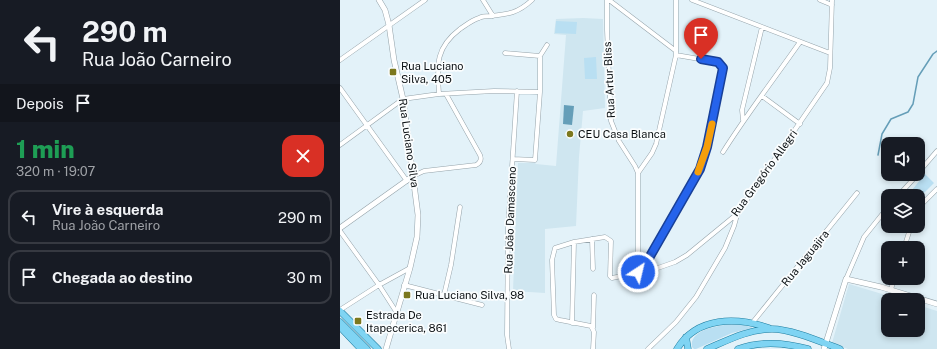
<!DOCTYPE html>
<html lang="pt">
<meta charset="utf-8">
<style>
:root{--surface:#171b24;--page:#242831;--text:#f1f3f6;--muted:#9ea1a6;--line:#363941}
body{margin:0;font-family:"Public Sans",sans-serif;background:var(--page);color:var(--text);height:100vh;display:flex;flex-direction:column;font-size:15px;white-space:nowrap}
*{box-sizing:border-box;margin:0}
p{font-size:13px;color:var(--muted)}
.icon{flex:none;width:22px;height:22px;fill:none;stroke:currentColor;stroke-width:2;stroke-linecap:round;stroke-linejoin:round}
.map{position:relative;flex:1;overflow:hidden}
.side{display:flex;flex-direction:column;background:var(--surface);width:340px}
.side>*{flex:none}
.hud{background:#171b24;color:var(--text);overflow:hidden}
.tools{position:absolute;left:541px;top:137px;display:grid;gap:8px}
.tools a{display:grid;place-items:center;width:44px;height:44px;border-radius:8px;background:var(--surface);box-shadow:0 2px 6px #0003;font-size:20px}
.pin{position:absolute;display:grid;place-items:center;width:34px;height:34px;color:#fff;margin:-41px -17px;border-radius:50% 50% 50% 0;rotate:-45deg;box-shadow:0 0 4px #0007}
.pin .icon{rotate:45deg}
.me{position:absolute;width:44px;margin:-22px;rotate:35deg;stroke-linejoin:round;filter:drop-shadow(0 0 3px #0008)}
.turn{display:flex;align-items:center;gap:14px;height:84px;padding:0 16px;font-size:18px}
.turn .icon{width:52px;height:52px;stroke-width:2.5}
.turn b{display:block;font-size:28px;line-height:34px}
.then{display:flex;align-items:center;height:38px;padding:0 16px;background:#0003;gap:8px;font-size:15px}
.round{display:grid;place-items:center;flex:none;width:42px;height:42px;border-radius:12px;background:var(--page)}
.headline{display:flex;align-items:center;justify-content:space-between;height:68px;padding:0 16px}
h1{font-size:24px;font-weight:800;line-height:30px;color:#1e9e55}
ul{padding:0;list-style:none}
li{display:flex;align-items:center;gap:12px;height:54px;margin:0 8px 6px;padding:0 8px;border:2px solid var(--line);border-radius:12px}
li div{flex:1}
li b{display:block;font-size:15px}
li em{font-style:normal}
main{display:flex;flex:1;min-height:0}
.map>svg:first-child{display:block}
.built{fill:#cfe6f0}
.green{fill:#b9dff2}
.water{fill:#659eb8}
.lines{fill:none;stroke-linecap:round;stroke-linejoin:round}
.stream{stroke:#659eb8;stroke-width:1.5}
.minor-casing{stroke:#95a3aa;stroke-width:5}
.tertiary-casing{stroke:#95a3aa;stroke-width:6}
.primary-casing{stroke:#1f7d9f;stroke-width:7}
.minor{stroke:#fff;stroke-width:4}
.tertiary{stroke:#fff;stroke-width:5}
.primary{stroke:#7fd4f3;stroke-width:6}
.route-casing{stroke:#184099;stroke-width:10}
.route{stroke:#2563eb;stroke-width:7}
.slow{stroke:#f59e0b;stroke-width:7}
.poi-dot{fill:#7c781e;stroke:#fafdfe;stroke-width:1.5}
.labels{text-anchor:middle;stroke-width:3.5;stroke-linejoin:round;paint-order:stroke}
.poi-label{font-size:11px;fill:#0b1013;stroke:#fafdfe;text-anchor:start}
.street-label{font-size:11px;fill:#0b1013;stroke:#fafdfe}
</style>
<main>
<section class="side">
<div class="hud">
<div class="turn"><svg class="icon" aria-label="left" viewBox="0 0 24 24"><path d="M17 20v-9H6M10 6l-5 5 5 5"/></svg><div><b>290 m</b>Rua João Carneiro</div></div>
<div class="then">Depois<svg class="icon" aria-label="arrive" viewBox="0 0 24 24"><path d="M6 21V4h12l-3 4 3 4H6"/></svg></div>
</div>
<div class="headline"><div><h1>1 min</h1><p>320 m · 19:07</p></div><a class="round" style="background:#d93025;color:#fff"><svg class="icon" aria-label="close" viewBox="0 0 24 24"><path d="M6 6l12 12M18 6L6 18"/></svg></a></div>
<ul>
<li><svg class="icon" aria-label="left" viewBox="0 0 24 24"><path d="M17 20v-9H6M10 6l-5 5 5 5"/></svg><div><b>Vire à esquerda</b><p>Rua João Carneiro</p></div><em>290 m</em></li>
<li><svg class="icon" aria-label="arrive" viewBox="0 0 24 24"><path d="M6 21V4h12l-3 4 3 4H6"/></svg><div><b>Chegada ao destino</b></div><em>30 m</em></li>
</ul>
</section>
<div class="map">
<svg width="597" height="349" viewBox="0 0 597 349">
<rect width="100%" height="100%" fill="#e3f2f9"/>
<path class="built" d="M243,18L263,19L265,108L243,111L239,157L236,226L205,229V293L173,291L178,163H195L196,164L216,166L226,35L214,34L216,19Z
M509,284L562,300H548V330H578V305L597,311V349H508L492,343Z"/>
<path class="green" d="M216,21L237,22L236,34L215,33Z
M256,57L257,79H245L244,58Z
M585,174L594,183L578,199V196H567Z
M391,324L404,325L413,328L392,333L356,349H354L352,347C349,329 379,326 391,324Z"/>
<path class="water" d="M224,105L234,106L232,125L223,124Z"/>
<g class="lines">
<path class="stream" d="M538,155L542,134L551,119L568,112L573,104L578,77L593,54L597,51"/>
<defs>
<path id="minor" d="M143,0L153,16
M267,0V30L271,121L279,141L295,166L298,173V272
M269,0L336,51
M352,0L490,53
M480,0L492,5
M165,53L200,56
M0,60L85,0
M0,88L67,181
M99,94C97,65 95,48 120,29C126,25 132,20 139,18C142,16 147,16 151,16C169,14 178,13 192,0
M422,96L460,124
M403,120L402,110L403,106L422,27
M0,145L63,99L99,94L154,91L200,92
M383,152C407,114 434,79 460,42
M173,159L195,160L200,92V56L207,45
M298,173L312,153L316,144L336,55V0
M578,173L597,151
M73,176L84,171L136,165C140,163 142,160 140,155L106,94
M558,196L578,174
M578,210L583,203L597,189
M0,231L39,285L57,313
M252,239L253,269
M564,248L571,226
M301,272L360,169L367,147L383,72L382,65L377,62L336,55
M506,279L524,237L548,207
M64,285L142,305
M551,290L554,278
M104,295L111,265L120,207
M0,310L39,285L70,268
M413,322L517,193
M232,323L234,242
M253,328L254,295
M169,349L167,335L168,228L177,91
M253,349L254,332L251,326L220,320L216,319L214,315L212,260L215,248L234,242L265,237L271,241L270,276L272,278L315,269L335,262L347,255L397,214L487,83L490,68L492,0
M308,349L336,322L356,297L385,248L394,226L397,215"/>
<path id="tertiary" d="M39,0L45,10L49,25L54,60L63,99L78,215L77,237L70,268L46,349
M0,228L73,176
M484,349L506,279L541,287L597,304"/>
<path id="primary" d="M0,311L38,349
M0,322L27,349
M0,327L21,349
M346,337L348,349
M337,349C357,316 397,317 429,328
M367,349C388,340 409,329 432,329C451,329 481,342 500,349
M398,349C420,341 446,343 468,349"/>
</defs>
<use href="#minor" class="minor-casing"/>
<use href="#tertiary" class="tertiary-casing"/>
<use href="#primary" class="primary-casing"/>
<use href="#minor" class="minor"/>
<use href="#tertiary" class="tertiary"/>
<use href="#primary" class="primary"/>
</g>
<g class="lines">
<defs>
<path id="route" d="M298,272H301L360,169L367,147L383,68L378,62L361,59"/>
</defs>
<use href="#route" class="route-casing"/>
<use href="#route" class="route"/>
<path class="slow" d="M358,172L367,147L372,124"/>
</g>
<g class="poi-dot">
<rect x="49" y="68" width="8" height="8" rx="2"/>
<circle cx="230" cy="134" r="4"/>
<rect x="63" y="291" width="8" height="8" rx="2"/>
<rect x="14" y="317" width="8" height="8" rx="2"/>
</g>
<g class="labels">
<g class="poi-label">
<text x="61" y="70">Rua Luciano<tspan x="61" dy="13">Silva, 405</tspan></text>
<text x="238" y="138">CEU Casa Blanca</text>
<text x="75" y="299">Rua Luciano Silva, 98</text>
<text x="26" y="319">Estrada De<tspan x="26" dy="13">Itapecerica, 861</tspan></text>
</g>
<g class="street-label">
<text transform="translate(269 80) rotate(-93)" y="4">Rua Artur Bliss</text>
<text transform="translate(69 143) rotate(82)" y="4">Rua Luciano Silva</text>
<text transform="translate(424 173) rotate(-54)" y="4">Rua Gregório Allegri</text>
<text transform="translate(170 220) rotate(-88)" y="4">Rua João Damasceno</text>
<text transform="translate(465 258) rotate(-51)" y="4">Rua Jaguajira</text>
</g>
</g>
</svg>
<div class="tools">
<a><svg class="icon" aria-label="sound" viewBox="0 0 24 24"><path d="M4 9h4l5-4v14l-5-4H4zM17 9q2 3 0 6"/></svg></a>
<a><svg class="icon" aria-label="layers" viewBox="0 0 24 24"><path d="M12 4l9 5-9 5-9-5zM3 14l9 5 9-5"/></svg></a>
<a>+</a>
<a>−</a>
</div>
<div class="pin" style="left:361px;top:59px;background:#d93025"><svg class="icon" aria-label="arrive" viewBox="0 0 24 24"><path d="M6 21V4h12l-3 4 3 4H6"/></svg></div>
<svg class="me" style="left:298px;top:272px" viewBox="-20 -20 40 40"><circle r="17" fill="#2563eb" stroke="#fff" stroke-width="3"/><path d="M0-11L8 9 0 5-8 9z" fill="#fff"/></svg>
</div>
</main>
